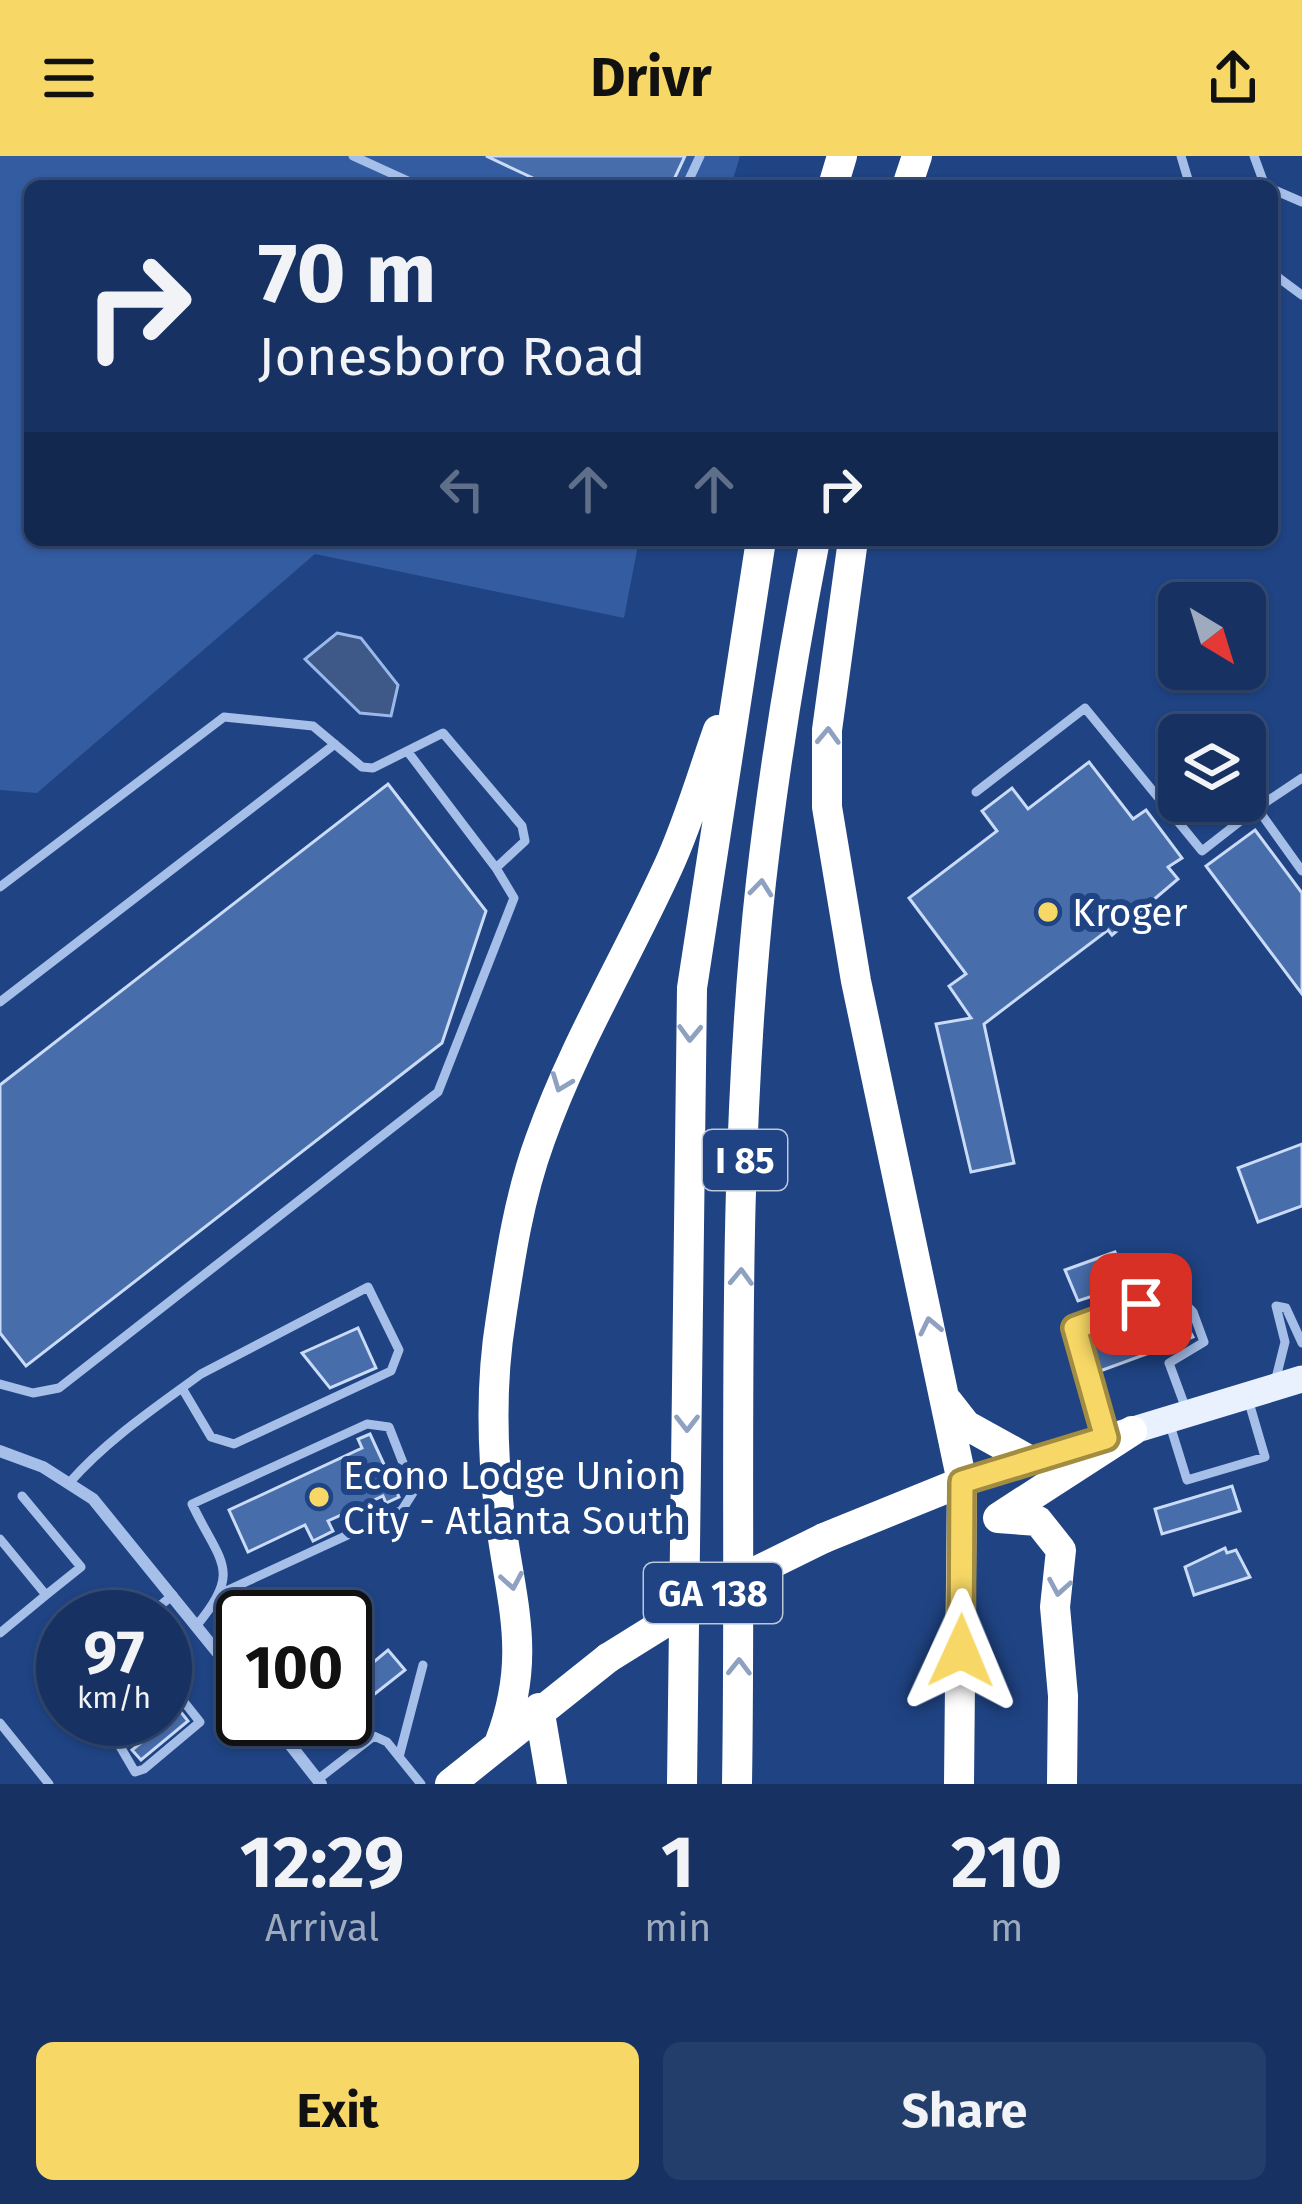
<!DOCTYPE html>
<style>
:root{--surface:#173262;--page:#243e6b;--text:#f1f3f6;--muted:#9eaabe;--line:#364d77;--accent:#f7d866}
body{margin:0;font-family:"Fira Sans",sans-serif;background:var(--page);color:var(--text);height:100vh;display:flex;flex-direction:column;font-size:45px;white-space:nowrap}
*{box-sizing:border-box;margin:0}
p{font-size:39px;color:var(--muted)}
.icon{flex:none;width:66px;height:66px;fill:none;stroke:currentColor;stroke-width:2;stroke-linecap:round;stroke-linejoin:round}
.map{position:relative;height:1628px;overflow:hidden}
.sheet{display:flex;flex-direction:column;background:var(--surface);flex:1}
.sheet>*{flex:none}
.banner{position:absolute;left:24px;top:24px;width:1254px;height:366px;border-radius:18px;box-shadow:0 3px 9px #0004,0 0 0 3px var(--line);background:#173262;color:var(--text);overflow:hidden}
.needle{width:78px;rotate:142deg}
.tools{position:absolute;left:1158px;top:426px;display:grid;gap:24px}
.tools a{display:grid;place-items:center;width:108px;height:108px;border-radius:18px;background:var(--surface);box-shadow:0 3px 9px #0004,0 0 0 3px var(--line);font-size:60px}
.speed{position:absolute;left:36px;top:1434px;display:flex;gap:24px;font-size:60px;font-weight:700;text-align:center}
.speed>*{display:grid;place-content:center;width:156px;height:156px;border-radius:50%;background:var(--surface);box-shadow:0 3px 9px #0004,0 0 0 3px var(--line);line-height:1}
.speed small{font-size:30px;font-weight:400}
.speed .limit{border:6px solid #111;border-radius:18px;background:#fff;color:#111}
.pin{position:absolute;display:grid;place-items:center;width:102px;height:102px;color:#fff;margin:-51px;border-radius:24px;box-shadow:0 6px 18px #0006}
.me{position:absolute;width:132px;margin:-66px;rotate:1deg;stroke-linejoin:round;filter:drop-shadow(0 0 9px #0008)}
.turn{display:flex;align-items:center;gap:42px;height:252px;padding:0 36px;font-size:54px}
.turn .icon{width:156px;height:156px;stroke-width:2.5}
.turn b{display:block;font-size:84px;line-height:102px}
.lanes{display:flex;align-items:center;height:114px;padding:0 36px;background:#0003;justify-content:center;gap:60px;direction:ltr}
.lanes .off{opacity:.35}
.eta{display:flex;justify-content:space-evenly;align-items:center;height:204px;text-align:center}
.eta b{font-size:72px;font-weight:700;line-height:84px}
.button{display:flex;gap:24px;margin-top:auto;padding:24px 36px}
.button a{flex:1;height:138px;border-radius:18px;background:var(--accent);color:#111;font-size:48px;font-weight:700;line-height:138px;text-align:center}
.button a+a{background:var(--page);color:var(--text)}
header{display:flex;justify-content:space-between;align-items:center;height:156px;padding:0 36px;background:var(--accent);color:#111;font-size:54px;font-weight:700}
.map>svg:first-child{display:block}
.green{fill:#335ca1}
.water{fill:#3e5887;stroke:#9ab9ea;stroke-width:3}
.building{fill:#486dab;stroke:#cadbf7;stroke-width:3}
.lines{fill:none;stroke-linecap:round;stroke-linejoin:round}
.lane{stroke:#a6bfe9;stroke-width:9}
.street{stroke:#a6bfe9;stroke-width:12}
.primary{stroke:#e9f0fe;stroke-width:27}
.highway{stroke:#fff;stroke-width:30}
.highway-bridge{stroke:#fff;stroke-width:30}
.oneway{stroke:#8fa1c1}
.route-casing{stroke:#a18c42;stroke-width:30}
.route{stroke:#f7d866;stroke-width:21}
.poi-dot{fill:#f7d866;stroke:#1f4383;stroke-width:4.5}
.labels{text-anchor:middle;stroke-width:12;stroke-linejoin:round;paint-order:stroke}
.shield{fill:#1f4383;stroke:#bcc7da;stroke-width:3}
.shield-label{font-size:36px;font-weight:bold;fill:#fff}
.poi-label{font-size:39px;fill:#fff;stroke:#1f4383;text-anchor:start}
</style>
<header><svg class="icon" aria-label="menu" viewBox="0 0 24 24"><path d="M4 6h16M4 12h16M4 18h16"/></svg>Drivr<svg class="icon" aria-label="share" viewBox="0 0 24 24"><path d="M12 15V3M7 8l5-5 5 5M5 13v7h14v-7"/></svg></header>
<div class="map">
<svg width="1302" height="1628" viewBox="0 0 1302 1628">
<rect width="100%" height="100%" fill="#1f4383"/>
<path class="green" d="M0,0H740L731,30H30V384H639L624,462L315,398L37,637L0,634Z"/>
<path class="water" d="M337,477L361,482L398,529L391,560L360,557L305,503Z"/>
<path class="building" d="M486,0H685L671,30H550Z
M1089,606L1133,663L1146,654L1182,702L1168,711L1178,723L1112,779L1108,774L984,868L1014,1007L971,1016L936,868L971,862L949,830L966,818L909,742L997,675L982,655L1012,632L1028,653Z
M388,628L486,755L442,887L26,1210L0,1177V929Z
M1255,674L1302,737V838L1206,710Z
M1302,988V1050L1258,1066L1238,1012Z
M1115,1096L1129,1128L1078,1145L1065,1114Z
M1177,1152L1193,1181L1100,1215L1095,1212L1089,1184L1115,1174L1112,1168L1127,1162L1130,1169Z
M358,1172L376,1212L330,1232L302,1197Z
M370,1278L399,1341L386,1347L383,1340L328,1365L333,1375L313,1385L305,1369L248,1396L229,1354L362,1292L358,1283Z
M1232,1330L1240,1355L1162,1378L1155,1353Z
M1225,1392L1227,1397L1236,1394L1250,1421L1194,1439L1185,1411Z
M388,1494L405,1514L362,1548L345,1530Z
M165,1536L188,1565L141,1604L132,1594L147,1582L132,1563H165Z"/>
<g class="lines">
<path class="lane" d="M353,0L419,30
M1181,0L1190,30
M1254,0L1265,30
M686,30L700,0
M1272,33L1302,46
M1272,117L1302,139
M408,596L496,712
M976,636L1085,552L1202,695L1257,652L1302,715
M1257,652L1302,622
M0,731L224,561L313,570L362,611L373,612L443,577L522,670L525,685L496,712L514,742L438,936L59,1232L33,1237L0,1228
M0,846L335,588
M1275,1226L1285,1186L1276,1150L1286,1152L1302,1187
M1170,1269L1187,1324L1265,1301L1248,1243
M1104,1279L1075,1172L1174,1136L1193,1156L1204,1186L1169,1207L1186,1253
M70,1326C108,1283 155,1252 201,1218L368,1131L399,1194L391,1215L234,1288L211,1281L182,1232
M22,1340L81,1411L46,1439
M0,1383L46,1439L0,1477
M146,1461L173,1439
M197,1469C243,1414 220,1407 192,1348L367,1268L389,1271L414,1335L402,1354L226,1435
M104,1563L135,1616L144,1613L200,1566L165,1522
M0,1567L49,1628
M399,1601L423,1509
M317,1624L374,1580L387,1586L421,1628"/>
<path class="street" d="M0,1295L43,1311L93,1343L243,1528
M270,1563L321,1628"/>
<path class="primary" d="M962,1326L1302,1223"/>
<path class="highway" d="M833,30L842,0
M907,30L917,0
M853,384L827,574V651L856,825L962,1326L959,1628
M948,1246L966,1269L1029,1304
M999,1361L1132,1275
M998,1362L1038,1365L1061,1394L1055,1451L1063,1540L1062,1628
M824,1382L962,1326
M539,1552L552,1628
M500,1585C534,1496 509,1442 499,1353C492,1291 491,1223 501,1162C510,1102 519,1041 540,984C574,888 626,803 668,711C688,668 702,619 718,574
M450,1628L608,1502
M682,1628L692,832L761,384
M737,1628C742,1328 728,1025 761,726C774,612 793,497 815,384"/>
<path class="highway-bridge" d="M608,1502L714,1436L824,1382"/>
</g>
<defs><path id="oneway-chevron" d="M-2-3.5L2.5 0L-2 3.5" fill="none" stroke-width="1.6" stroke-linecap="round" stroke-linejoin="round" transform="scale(3)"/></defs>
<g class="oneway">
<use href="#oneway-chevron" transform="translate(828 580) rotate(-88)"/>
<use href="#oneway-chevron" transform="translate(761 732) rotate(-84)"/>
<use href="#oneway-chevron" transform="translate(690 877) rotate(92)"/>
<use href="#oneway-chevron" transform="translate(561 927) rotate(111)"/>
<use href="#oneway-chevron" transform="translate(741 1121) rotate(-88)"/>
<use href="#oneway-chevron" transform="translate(930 1170) rotate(-102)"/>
<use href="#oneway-chevron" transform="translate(687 1267) rotate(90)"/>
<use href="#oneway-chevron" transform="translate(512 1425) rotate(80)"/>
<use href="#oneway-chevron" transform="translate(1059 1431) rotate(100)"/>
<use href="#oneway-chevron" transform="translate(739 1511) rotate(-89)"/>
</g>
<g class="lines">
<defs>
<path id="route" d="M961,1495L962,1326L1106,1282L1075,1172L1141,1148"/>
</defs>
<use href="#route" class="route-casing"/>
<use href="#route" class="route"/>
</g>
<g class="poi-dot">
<circle cx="1048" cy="756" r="12"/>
<circle cx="319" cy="1341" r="12"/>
</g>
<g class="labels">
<g class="shield">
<rect x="703" y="974" width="84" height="60" rx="9"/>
<rect x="644" y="1407" width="138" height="60" rx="9"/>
</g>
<g class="shield-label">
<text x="745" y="1017">I 85</text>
<text x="713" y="1450">GA 138</text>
</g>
<g class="poi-label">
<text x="1072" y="770">Kroger</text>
<text x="343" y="1333">Econo Lodge Union<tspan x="343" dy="45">City - Atlanta South</tspan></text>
</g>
</g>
</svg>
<div class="tools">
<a><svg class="needle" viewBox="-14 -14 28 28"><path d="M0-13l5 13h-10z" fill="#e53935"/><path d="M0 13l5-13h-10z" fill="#9eaabe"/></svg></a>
<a><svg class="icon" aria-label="layers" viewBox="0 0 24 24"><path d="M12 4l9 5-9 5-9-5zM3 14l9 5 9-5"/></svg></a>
</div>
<div class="speed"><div>97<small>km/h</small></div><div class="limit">100</div></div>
<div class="pin" style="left:1141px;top:1148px;background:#d93025"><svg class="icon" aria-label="arrive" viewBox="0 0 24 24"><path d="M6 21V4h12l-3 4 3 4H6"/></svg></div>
<svg class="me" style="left:961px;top:1495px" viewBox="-20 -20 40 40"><path d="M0-17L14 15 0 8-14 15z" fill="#f7d866" stroke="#fff" stroke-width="4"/></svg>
<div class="banner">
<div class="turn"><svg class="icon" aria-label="right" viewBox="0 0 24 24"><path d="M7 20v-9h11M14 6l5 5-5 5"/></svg><div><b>70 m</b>Jonesboro Road</div></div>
<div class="lanes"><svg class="icon off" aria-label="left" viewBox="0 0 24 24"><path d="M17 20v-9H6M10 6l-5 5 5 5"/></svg><svg class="icon off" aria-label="ahead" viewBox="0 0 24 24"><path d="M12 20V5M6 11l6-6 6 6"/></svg><svg class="icon off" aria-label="ahead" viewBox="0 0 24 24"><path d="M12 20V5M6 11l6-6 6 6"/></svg><svg class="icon" aria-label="right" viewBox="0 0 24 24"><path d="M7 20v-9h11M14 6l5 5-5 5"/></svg></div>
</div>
</div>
<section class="sheet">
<div class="eta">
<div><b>12:29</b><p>Arrival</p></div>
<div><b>1</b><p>min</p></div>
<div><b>210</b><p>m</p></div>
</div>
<div class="button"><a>Exit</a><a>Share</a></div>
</section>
